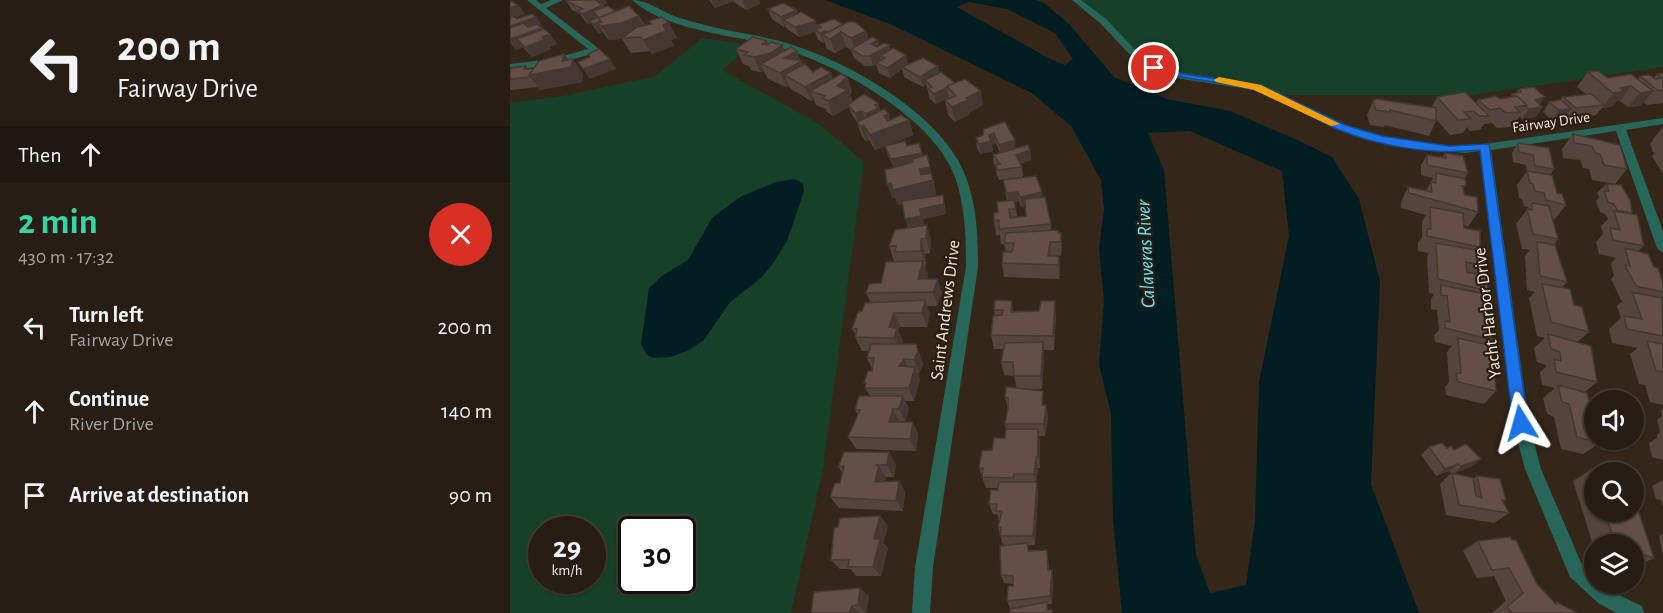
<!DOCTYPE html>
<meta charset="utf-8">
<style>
:root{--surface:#271d14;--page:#332a22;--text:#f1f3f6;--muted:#a4a2a0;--line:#433b34;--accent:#36d4a7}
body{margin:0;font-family:"Alegreya Sans",sans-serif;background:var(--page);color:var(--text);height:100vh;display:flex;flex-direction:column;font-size:22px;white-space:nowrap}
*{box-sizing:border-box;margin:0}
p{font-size:20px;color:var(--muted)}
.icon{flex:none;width:33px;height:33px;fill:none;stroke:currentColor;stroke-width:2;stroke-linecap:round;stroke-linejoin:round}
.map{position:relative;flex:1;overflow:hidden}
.drawer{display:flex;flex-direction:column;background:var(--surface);width:510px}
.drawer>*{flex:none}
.banner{background:#271d14;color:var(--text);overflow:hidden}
.controls{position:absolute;left:1074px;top:390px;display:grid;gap:12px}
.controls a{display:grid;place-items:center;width:60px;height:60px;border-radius:50%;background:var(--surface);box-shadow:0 2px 4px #0004,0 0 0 2px var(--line);font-size:30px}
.speed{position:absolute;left:18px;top:516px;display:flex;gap:12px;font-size:30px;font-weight:700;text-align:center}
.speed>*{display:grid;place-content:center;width:78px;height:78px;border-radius:50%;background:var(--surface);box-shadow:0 2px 4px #0004,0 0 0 2px var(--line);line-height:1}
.speed small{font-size:15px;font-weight:400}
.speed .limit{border:3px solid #111;border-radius:9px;background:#fff;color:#111}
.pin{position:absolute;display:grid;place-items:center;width:51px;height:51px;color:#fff;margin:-26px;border:3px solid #fff;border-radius:50%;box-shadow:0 2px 6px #0007}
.me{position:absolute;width:66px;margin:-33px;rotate:352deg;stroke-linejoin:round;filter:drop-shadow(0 0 4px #0008)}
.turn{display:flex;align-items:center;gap:21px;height:126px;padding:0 18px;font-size:27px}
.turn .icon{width:78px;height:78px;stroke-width:2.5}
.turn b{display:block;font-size:42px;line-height:51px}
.then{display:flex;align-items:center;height:57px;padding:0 18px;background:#0003;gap:12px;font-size:22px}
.round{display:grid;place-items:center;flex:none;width:63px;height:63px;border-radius:32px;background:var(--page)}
.summary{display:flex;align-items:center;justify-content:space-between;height:102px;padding:0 18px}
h1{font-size:36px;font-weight:700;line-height:45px;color:var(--accent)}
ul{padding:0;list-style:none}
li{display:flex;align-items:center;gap:18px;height:84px;padding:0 18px}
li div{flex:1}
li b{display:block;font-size:22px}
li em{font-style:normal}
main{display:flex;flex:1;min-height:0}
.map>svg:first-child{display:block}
.green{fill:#164128;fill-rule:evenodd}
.water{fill:#021e22;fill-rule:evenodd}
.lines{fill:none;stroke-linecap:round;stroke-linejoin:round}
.street{fill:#29665a;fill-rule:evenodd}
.wall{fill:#55443e;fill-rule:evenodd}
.shaded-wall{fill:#453732}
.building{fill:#634f48;stroke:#453732;stroke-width:1.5}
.route{fill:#1a73e8;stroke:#114b97;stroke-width:1.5}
.slow{fill:#f59e0b}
.labels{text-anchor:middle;stroke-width:4.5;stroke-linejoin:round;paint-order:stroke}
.far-street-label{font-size:15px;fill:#f1e9e0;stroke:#2a1e10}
.street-label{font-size:18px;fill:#f1e9e0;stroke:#2a1e10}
.water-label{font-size:20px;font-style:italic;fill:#67e9fe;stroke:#2a1e10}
</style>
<main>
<section class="drawer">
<div class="banner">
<div class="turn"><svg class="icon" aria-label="left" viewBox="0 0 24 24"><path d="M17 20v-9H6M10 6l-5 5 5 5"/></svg><div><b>200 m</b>Fairway Drive</div></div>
<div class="then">Then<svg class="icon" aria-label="ahead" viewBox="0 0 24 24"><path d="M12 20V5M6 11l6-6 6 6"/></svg></div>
</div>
<div class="summary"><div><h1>2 min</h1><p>430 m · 17:32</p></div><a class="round" style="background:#d93025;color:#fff"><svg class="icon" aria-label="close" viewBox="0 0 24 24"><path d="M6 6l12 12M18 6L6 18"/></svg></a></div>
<ul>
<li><svg class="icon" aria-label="left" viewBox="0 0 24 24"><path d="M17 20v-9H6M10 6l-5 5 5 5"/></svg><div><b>Turn left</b><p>Fairway Drive</p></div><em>200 m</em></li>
<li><svg class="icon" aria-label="ahead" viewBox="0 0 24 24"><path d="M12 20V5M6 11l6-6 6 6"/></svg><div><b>Continue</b><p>River Drive</p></div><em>140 m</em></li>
<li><svg class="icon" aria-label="arrive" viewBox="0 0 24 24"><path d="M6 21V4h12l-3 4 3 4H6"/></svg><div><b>Arrive at destination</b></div><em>90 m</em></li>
</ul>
</section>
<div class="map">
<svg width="1153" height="613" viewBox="0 0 1153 613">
<rect width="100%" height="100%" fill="#34271a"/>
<path class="green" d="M562,0H1153V67L962,95H763L735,84L644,68L583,11Z
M192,38L240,45L212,70L309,124L354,162L313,469L281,613H0V103L48,97L146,76ZM32,530H82V580H32ZM122,530H172V580H122Z"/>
<path class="water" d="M315,0H525L534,3L559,24L604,77L657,99L720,111L783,138L822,157L849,199L870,282L861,484L909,613H612L603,521L601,414L589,365L594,300L589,249L594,209L591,180L561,126L522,93L380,24ZM459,2L497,9L545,33L563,59L555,65L540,59L447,7ZM680,131L772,171L779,236L749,382L745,521L736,585L700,593L686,555L654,170L638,133Z
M284,179L293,183L294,191L277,241L264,262L251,278L220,302L194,340L179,350L161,357L143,358L137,355L131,344L139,288L152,276L178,260L202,218L230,197L266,182Z"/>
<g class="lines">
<path class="street" d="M17,0H26L31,4L41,0H53L36,8L88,48V52L43,65L0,70V64L42,59L78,49Z
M122,0C137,0 149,10 164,16C175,20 187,23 199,26C227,33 256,36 283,45C342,64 434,116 456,177C467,207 468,236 468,267L423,567L420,613H402L405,567L456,267C456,236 455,206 445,177C422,114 317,58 256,44C215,34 154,29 122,0Z
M562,0H571L596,19L631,56L647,66L673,73L750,85L836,125L888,140L955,147L1153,118V124L1116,130L1153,231V253L1147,248L1106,131L981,150L1019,423L1031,469L1072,565L1084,576V584H1093L1100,591L1132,606L1134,613H1106L1088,603L1060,577L1015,469L1003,423L970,151L955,153L887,146L828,129L745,90L672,79L641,70L625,60L590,23Z"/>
</g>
<path class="wall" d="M0,0L8,5L15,14L6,17L8,19L33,27H31L40,34L47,44L39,47L41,49L22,57L13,47L6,50L0,42Z
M199,0H249L250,4L236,10L225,3L224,1L205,8Z
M56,1L97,3L93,5L95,7L105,11L129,16L135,25L141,24L139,21L159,23L167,38L161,40L164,46L142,54L140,51L121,53L112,39L100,40L97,38L93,32L89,34L81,23L78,24L74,20L70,14L62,10Z
M258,9L288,13L305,20L307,25L333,24L356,31L358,39L368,40L369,45L381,49L398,64L430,73L473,105L460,112V114L445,122L438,115L435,100L439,98L426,104L420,99L416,84L413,87L394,77L392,69L380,78L369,73L366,64L363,66H355L344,58L341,50L336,47L325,53L317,49L315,42L314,43L308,40L305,32L289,37L277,29L276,27H274L262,19Z
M258,44L272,45L274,51H287L290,60L293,65L303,72L323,78L337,77L342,92L340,94L343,102L368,103L370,111L380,120H399L403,135L365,150L359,140L356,141L352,137L347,122L342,115L339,107L323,116L317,112L316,109L306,105L304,100L301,101L281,89L279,86L276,87L258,79L254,71L250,72L241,70L239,66L233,64L226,49Z
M54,54L58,60L73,74L72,82L30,90L28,87L0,90V68L16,66L18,69H23Z
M1078,72L1098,78L1128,80L1130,76L1144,78L1147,74L1153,73V103L1137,105L1133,102L1131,106L1118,107L1110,101H1106L1103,106L1092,108L1086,115L1059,118L1056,115L1054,119L1042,120L1033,112L1039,102L1050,100L1053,97L1076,94L1067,87Z
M1009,89L1032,107L1026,117L1012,119L1010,116L1007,120L1005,121L1001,127L987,128L982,123L974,124L970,130L960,131L957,127L953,133L940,135L926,119V121L919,136L875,125L874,127L860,125L857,115L863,101L921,108L927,97L966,103L968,100L990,99L1000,98L1002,94L1006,93Z
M1153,127V174L1142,156L1145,153L1143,152L1140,144L1143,141V139Z
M474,129L506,149L520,150L521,160L510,164L512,167L513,177L489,180L487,175L486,167L484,165L483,155L490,153L486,143L482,145L483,151L470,154L467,148L466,138L473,135Z
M1063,134L1110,145L1117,169L1105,184L1082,180L1079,169L1073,168L1070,160L1053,158L1052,149Z
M1008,143L1044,169L1040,175L1047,193L1056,205L1044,220L1043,219L1048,239L1044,245L1057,282L1052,288L1064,305L1079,332L1067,342L1087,382L1075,392L1090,443L1073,454L1051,449L1044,417L1037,414L1033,398L1045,388L1032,385L1030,372L1036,367V365L1027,362L1024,348L1035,338L1027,336L1019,298L1025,292L1017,290L1015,256L1020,250L1012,249L1006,224L1019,207L1014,206L1012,199L1009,198L1007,185L1017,171L1016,165L1003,162L1002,153Z
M375,146H397L413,156L424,181L426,195L415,198L433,195L436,214L413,219L414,226L421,240L420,253L415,254L416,265H415L418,275L417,279L432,293L427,306H417L420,314L417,327H390L388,330L393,341L392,344L411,357L413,365L409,373H408L410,380L404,401H395L399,409L395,421H389V422H403L408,434L406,451L346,449L338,437L348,415L345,410L360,396L355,388L356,386L354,383L362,369L357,358L359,351H352L345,337L346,335L342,329L352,311L361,303L356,293L371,283L388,261H384L379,246L398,228L393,203L388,205L385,197L382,198L384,167L378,156Z
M935,153L958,173L954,179L956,185L953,190L955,195L968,212L958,227L954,225V228L970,247L968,250L974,266L967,274L978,291L974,296L983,340L978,345L986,391L974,404L936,395L935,387L939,382L937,352L942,346L925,342L924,335L929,330L927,310L921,309V299L924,294L919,293L917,257L919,253L908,251V243L912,237V222L916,215L891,208V202L898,187L916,191L923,178L911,175V165L917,155L933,157Z
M493,180L532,197L541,224V230L551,233L552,248L551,256H541H549L550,271L549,279L494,277L492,263L496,252L494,244H491L490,235H486L484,220L488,212L497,201ZM509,201L511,207L515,206L516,216L507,217L505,202Z
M1096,184L1122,213L1121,214L1134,246L1128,251L1144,267L1153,283V296L1151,298L1153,301V405L1140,402L1135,385L1129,384L1120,354L1128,348L1102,343L1099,329L1111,318L1107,306L1113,301L1111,300L1101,279L1104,276L1101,263L1106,258L1089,254L1086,242L1093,234L1091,226L1098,219L1095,214L1090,212L1086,201L1089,197L1087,193Z
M502,301L503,312L546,315L544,350H533L534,356L532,389H507L534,405H536L538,418L535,436H529L530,468H528L526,482L528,493L525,545H518L519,551L538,559L539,570H542L543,578L542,604H537L538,610L542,613L500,608L497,601L503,584L494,583L491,575L493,545L488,527L489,521L487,514H483L479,504L488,488H476L469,468L482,450L495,438L496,429L495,424L498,410L495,397L507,389L504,376L494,375L491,362L493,349H484L481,335L485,316L484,310Z
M1153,410V460L1142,457L1139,443L1147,438V435L1150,432L1147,420L1152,416L1151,411Z
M919,447L944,450L971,459L962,466L944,473L963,479L967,476L996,500L993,502L999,513L984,523L936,515L930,484L941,473L939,471L926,476L911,455Z
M386,464L384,477H375L376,478L375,481H389L395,492L393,511L329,508L320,497L330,483L332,472L328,467Z
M1080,470L1084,472V512H1124L1144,558L1124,567V544H1084V548L1063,481Z
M1153,480V507L1151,500L1146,499L1142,486Z
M370,516L378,526L373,543L378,548L371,576H346L340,569H330L321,560L328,527Z
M1153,534V556L1149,536Z
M968,541L1027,584L1045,603L1046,602L1068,613H982L996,601L984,576L967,578L953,551Z
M359,596L356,613H301Z"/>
<path class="shaded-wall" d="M83,0H95L97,3L87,7Z
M201,0H223L224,1L205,8Z
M232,0H249L250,4L236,10Z
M8,5L15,14L6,17L10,22L0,16V8Z
M93,5L99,15L83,11L88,20L80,21L81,23L78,24L72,14Z
M287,10L290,20H273L276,27H274L271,17Z
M129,16L137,30L112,39L100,40L91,26L88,23L93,32L89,34L83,24L91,21Z
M26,17L33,27L1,38L0,36V26Z
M305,20L309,30H305V32L289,37L285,27Z
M159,23L167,38L161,40L164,46L142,54L133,40L153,25Z
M32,28L37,35L40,34L47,44L39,47L41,49L22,57L15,47L7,39L13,47L6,50L0,41V39Z
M315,31L317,37L312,35L315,42L314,43L310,33Z
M356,31L360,45L346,53L341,38Z
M331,32L336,47L325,53L320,39Z
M368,40L370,50L361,44Z
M257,41L262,52L272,45L277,56L287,51L291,61H292L297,75H274L279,86L276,87L270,73L251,64L254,71L250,72L244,57L252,44Z
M380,45L382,55L375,58L370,56L371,61L366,63V64L363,66L360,56Z
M54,54L62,65L63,59L73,74L72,82L30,90L20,77L14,69L16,66L22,74Z
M396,55L398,64L392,67V69L380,78L377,68Z
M100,59L106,69L80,79L73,69Z
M428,66L430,76L415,80L416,84L413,87L410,77Z
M321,73L326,88L300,91L304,100L301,101L295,87Z
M337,77L342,92L340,94L343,105L323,116L318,101L327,86Z
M1121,86L1110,101H1106L1103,106L1092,108L1103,93L1110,88Z
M437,88L439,98L426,104L424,94Z
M471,91L473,105L460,112V114L445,122L442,107L456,98Z
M1143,91L1131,106L1118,107L1130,93Z
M1035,97L1028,107H1032L1026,117L1012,119L1025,100Z
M368,103L371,113L359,124L356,114L365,105Z
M1061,109L1054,119L1042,120L1049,110Z
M352,111L356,121L348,123L345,113Z
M379,114L382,126L399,120L403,135L365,150L360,135L374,116Z
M354,125L359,140L356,141L351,127Z
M484,133L486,143L482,145L483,151L470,154L469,144L479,135Z
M505,140L506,150L491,155L489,145Z
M520,150L521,160L507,165L506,155Z
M412,153L415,163L384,169L381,159Z
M420,167L426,195L388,205L383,190L409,169Z
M381,183L385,197L382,198L377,184Z
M508,192L509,201L498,203L497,193Z
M532,192L533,202L511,207L510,197Z
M433,195L436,214L413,219L414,226L399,229L395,219Z
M417,225L421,240L420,253L416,238Z
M551,233L552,248L551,256Z
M411,239L415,254L416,265L411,251Z
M540,242L541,256H538Z
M549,256L550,271L549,279L548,265Z
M413,261L418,275L413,292L408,279Z
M428,279L432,293L427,306L423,292Z
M415,300L420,314L417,327L412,313Z
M545,301L546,315L544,350L543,336Z
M384,313L390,327L388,330L393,341L390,351L379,327Z
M533,342L534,356L532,389L531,376Z
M406,344L411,357L413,365L409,373L404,360Z
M394,359L400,373L389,366Z
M405,367L410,380L404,401L399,388Z
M393,396L399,409L395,421L389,409Z
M536,405L538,418L535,436L534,424Z
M383,409L389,421L386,434L379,422Z
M403,422L408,434L406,451L400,439Z
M528,429L530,441V468L528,457Z
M379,452L386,464L384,477L377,465Z
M526,457L528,468L526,485L524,474Z
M971,459L962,466L943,474L951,466Z
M948,464L939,471L926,476L935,469Z
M369,466L376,478L372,492L365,482Z
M389,481L395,492L393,511L386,501Z
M527,482L528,493L525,545L523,536Z
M370,516L378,526L373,543L378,548L371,576L363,567L364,539Z
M542,570L543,578L542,604L540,596Z
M350,588L359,596L356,613L348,605Z
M342,606L350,613H339Z"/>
<path class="building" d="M0,0L8,5L0,8Z
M58,0H85L93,5L72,14L68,11L73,9L56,1Z
M273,3L287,10L271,17L258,9Z
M98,6L105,11L112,9L88,18L91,21L83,24L80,21L88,17L83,11Z
M119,6L129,16L112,23L91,26L88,23L92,22L88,18Z
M291,12L305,20L304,22L285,27L273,20Z
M22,14L26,17L0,26V15L7,19Z
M152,17L159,23L153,25L156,31L133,40L131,37L112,38L127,27L142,24L139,21Z
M324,19L333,24L319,32L315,31L310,33L305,30L311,27L307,25Z
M338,22H345L356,31L341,38L331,32L320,39L312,35Z
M13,23L18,27L27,24L32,28L0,39V28Z
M34,29L40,34L32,37L34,40L15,47L7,39Z
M243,37L257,41L252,44L257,45L261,42L272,45L261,53L244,57L234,55L238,52L226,49Z
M362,37L368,40L361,44L367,47L374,43L380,45L360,56H352L341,49Z
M281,47L287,51L274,58L292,61L270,73L251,64Z
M383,48L396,55L377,68L366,63L375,58L370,56Z
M89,49L100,59L73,69L68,62L80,57L78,54Z
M54,54L52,61L63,59L61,67L19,75L29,61Z
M413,58L428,66L410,77L392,67Z
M295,64L303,72L311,67L321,73L295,87L274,75Z
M16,66L14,69H23L19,75L20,77L0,79V68Z
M1088,71L1098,78L1121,74L1143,91L1130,93L1121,86L1110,88L1114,91L1103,93L1078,72Z
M431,72L445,83L437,86L438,87L424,94L418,89L422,87L415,80Z
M1153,73V90L1149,91L1130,76L1139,75L1145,79L1152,78L1147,74Z
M331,74L337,77L327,86L338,90L318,101L312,98L315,96L300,91Z
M455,79L471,91L456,98L458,100L442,107L435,100L446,96L437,86Z
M1024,87L1035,97L1025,100L1032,107L1019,109L1015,106L1017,105L1007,96L1006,97L1002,94L1011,92L1009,89Z
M955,92L979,116H969L964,111L954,112L961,119L948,120L927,97Z
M354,94L368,103L365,105L369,108L356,114L352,111L345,113L338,105Z
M1081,94L1094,105L1066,108L1053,97Z
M986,96L990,99L1007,96L1017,105L1005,107L1010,112L996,113L990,108L980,110L968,100Z
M866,99L926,108V121L880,110V112L866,110L863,101Z
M1051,100L1061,109L1049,110L1039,102Z
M374,109L379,114L374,116L378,121L391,115L399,120L360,135L354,125L351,127L347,122Z
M495,122L505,140L489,145L484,133L479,135L481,141L469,144L466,138L473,135L474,129Z
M1063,134L1110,145L1117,169L1094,165L1090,154L1085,153L1082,146L1064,143Z
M395,141L397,146L409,143L412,153L381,159L375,146Z
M1008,143L1039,148L1044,169L1025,166L1023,155L1009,152Z
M518,145L520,150L506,155L512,167L488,170L485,165L490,164L483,155Z
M935,153L953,156L958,173L917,165V155L936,158Z
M417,155L420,167L409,169L411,175L421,173L423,180L383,190L381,183L377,184L375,170L403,162L402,159Z
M1017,171L1042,175L1047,193L1052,194L1056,205L1036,200L1034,193L1025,191L1023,184L1020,183Z
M926,173L955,179L956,185L952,186L955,195L967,197L968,212L899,193L898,187L922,192L921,182L926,183Z
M526,176L532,192L510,197L508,192L497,193L493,180Z
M1096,184L1111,185L1120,200L1122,213L1107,210L1104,204L1098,202L1094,191H1099Z
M433,195L434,204L410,209L411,216L395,219L392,201Z
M535,197L541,224L489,229V220H484V213L488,212L487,202L504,200L506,209H499L500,218L516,216L515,199Z
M1022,203L1039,206L1048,239L1023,234L1017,209L1022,210Z
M920,207L953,213L954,228L970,231V247L917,236V229H921Z
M1104,211L1127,215L1134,246L1103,240L1100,228L1110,230Z
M417,225L416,238L411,239V251L385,252L386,246H379L385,230Z
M548,230V233H551V242H540L538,256H549L548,265L492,263L493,252H502L504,243H494L496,233Z
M1027,242L1045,245L1057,282L1030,276Z
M926,243L972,251L974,266L956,262L957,272L977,276L978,291L928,279Z
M1115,248L1138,254L1144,267L1148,268L1153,283V292L1126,286L1115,265L1120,266Z
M413,261L408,279H428L423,292L356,293L359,284L371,283L376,262Z
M1032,284L1060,289L1064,305L1072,307L1079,332L1041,322Z
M931,285L974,294L983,340L935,328V321L940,322L937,296L931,295Z
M1122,292L1152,298L1153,336L1117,329L1114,316L1132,319Z
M415,300L412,313H384L379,327L387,328L384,338L345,337L347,329H342L348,312L352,311L355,303Z
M485,300L502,301L501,312L529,311L531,301H545L543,336L481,335L483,316L492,315L493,310H484Z
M1038,334L1081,346L1087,382L1046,372L1044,359L1051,361L1050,352L1041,349Z
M948,338L982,346L986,391L948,382L946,374L951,373Z
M1137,341L1153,344V372L1146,371Z
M533,342L531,376H504L503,362H491L495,343Z
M361,344H406L408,351L404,360L394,359L389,366L405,367L399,388H355L356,383H354L358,371H362L364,358H357Z
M1048,385L1077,393L1084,421V440H1089L1090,443L1067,437L1059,404L1052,402Z
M496,387L533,391L532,405H536L534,424H495L498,408V398L495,397Z
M349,396H393L389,409H383L379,422H403L400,439L338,437L350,410H345Z
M496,429H528V457H526L524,474H504L503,478L472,477L473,468H469L472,451L482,450L484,438H495Z
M932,443L937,448L941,446L944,450L956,444L971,459L951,466L948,464L935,469L919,447Z
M334,452H379L377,465H366L369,466L365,482L389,481L386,501L320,497L325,483H330L334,466L328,467Z
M1099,460L1112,472H1084V484L1080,470Z
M942,473L963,478L966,496L972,498L967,476L990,479L996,500H992L999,513L949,505Z
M489,482H527L523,536H490L491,527H488L492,511H486L487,504H479L481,490H488Z
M1124,508L1128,510L1144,558L1124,552V544H1106L1094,512H1124Z
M370,516L364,539H370L363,567H338L339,560H321L324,528L328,527L330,518Z
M1000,537L1002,540H1006L1027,584L1046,604V602L1068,613H1002L997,607L1013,593L999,568L982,570L968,541Z
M517,543L518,551L537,550L538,570H542L540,596L497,601L498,586H503V576L491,575L490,546Z
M350,588L348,605L342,606L339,613H301L304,592Z
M537,602V610H542V613H500V609Z"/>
<path class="route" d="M644,65L673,74L751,85L835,125L872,136L939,146L979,144L1018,423L1016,428H1005L1003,423L970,150C923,155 870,147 827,129C799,117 772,98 744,90C710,81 675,80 641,70V66Z"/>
<path class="slow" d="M709,77L751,85L830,124L821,126L744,90L706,82L704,80Z"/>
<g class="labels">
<g class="far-street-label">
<text transform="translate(1041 122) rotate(-8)" y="5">Fairway Drive</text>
</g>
<g class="street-label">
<text transform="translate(435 310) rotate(-83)" y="6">Saint Andrews Drive</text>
<text transform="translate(977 313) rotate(-97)" y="6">Yacht Harbor Drive</text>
</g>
<g class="water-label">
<text transform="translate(635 254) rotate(-93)" y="7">Calaveras River</text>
</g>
</g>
</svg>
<div class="controls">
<a><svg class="icon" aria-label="sound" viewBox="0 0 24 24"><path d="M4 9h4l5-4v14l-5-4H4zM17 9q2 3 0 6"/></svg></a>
<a><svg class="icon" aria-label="search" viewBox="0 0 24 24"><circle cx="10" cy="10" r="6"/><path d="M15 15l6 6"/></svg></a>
<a><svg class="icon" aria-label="layers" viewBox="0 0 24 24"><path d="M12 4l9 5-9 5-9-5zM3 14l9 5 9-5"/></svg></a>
</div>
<div class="speed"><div>29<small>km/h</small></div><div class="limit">30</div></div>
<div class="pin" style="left:644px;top:68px;background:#d93025"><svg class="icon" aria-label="arrive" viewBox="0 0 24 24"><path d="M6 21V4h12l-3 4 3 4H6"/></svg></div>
<svg class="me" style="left:1011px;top:423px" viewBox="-20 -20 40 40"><path d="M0-17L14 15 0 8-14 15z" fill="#1a73e8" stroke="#fff" stroke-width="4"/></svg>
</div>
</main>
